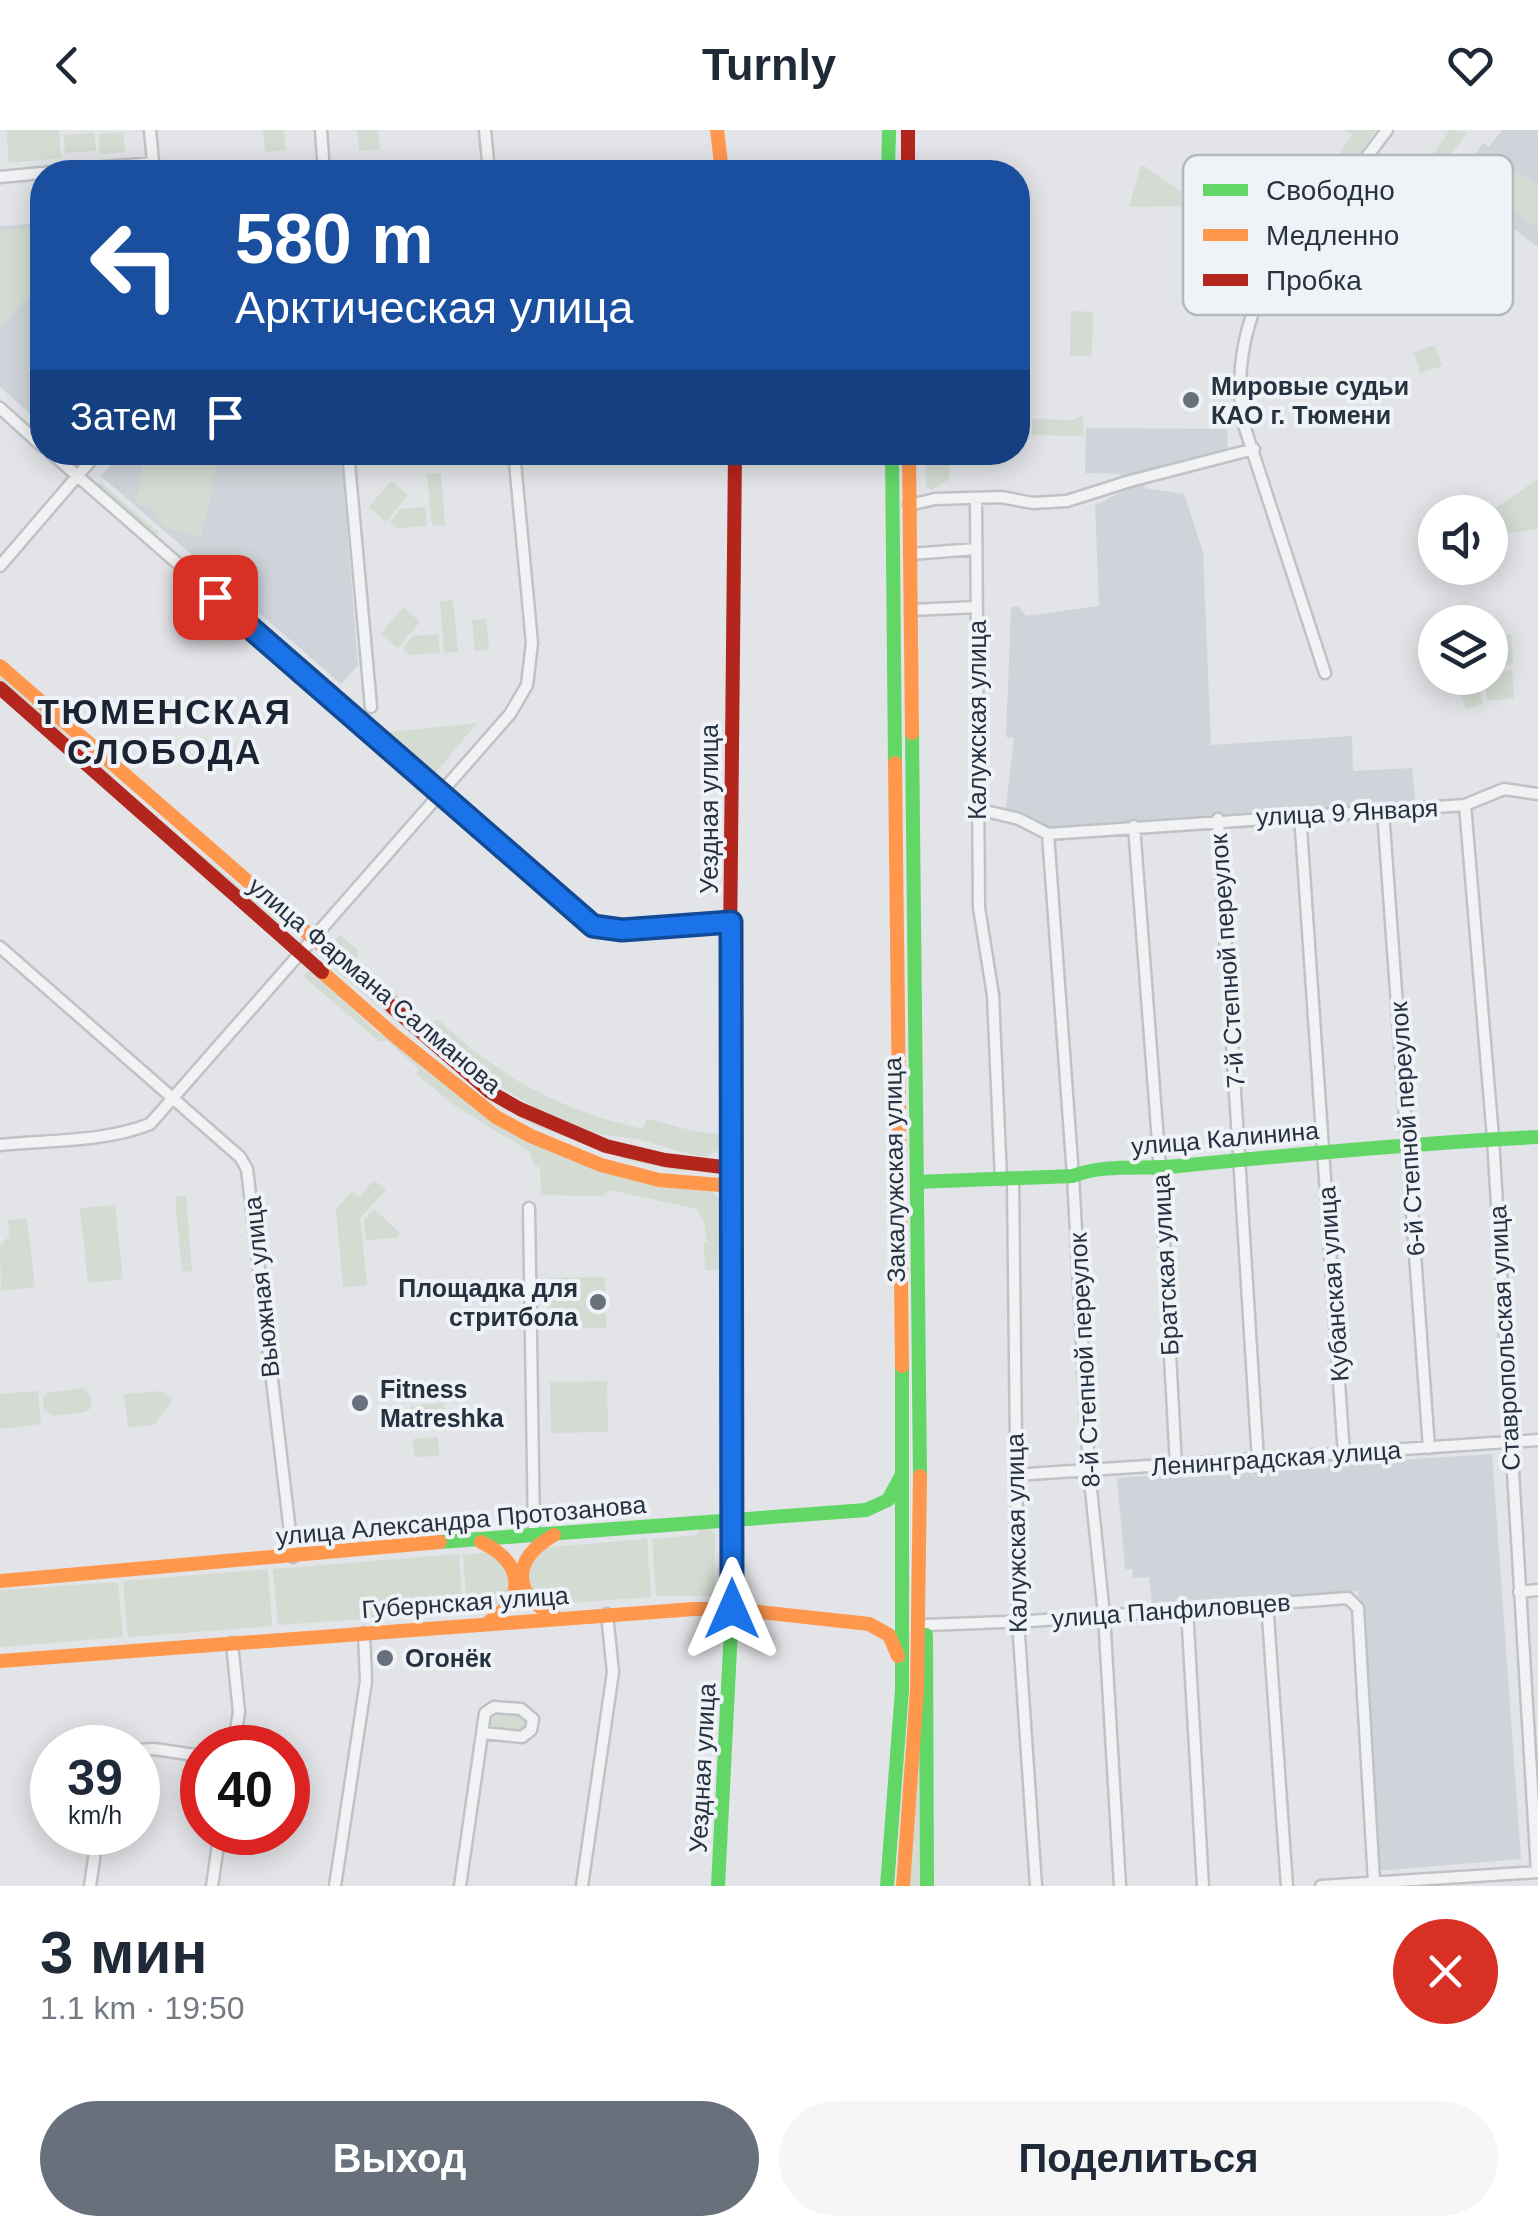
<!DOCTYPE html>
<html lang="ru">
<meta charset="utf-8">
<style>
:root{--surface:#fff;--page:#f6f6f7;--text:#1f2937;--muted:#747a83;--accent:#68707b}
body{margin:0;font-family:Arial,sans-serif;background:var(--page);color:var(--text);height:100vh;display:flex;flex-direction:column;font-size:38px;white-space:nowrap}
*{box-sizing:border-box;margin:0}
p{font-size:32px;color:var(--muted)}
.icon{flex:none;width:55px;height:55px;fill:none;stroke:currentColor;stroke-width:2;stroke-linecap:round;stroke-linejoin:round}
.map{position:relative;height:1756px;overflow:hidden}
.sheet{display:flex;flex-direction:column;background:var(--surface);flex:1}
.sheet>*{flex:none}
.hud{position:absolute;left:30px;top:30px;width:1000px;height:305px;border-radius:40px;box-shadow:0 5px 25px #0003;background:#1a4fa0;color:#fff;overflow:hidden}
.tools{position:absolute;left:1418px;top:365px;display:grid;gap:20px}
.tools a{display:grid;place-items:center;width:90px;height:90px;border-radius:50%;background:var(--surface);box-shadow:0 5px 25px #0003;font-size:50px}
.speed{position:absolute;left:30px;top:1595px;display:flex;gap:20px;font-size:50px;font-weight:700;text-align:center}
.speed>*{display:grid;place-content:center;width:130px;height:130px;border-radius:50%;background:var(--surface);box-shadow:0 5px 25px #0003;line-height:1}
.speed small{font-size:25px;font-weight:400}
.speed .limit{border:15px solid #d22;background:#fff;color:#111}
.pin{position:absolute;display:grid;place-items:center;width:85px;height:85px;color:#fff;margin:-42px;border-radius:20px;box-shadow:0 5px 15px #0006}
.me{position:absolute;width:110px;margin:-55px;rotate:0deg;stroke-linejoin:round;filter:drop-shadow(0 0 8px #0008)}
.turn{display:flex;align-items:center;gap:35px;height:210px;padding:0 40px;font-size:45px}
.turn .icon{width:130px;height:130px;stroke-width:2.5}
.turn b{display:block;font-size:70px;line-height:85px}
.then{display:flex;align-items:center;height:95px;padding:0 40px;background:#0003;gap:20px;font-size:38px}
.round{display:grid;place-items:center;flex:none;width:105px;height:105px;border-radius:52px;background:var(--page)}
.head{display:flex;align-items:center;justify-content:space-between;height:170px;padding:0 40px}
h1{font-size:60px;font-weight:700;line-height:75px}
.cta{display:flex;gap:20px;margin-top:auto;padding:20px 40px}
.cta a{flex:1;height:115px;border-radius:60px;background:var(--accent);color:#fff;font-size:40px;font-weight:700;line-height:115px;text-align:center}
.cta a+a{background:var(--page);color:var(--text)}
header{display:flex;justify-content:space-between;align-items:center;height:130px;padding:0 40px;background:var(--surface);font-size:45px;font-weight:700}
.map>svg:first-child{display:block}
.built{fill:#cfd4da}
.green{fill:#d3dbd2}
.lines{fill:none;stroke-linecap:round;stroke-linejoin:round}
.street-casing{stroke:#c0c2c5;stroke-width:15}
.street{stroke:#f1f2f3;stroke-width:10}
.fast{stroke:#63d668;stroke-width:14}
.slow{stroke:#ff974d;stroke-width:14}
.jam{stroke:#b3261e;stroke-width:14}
.route-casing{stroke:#114b97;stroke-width:25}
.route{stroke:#1a73e8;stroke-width:18}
.poi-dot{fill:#68707b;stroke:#eff3f7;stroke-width:4}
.labels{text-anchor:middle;stroke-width:8;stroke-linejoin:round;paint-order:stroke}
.poi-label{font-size:25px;font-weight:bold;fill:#273241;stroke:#eff3f7;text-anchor:start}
.street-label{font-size:25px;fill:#273241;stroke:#eff3f7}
.district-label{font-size:35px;font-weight:bold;letter-spacing:2.5px;fill:#1a2332;stroke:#eff3f7}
.key{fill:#eff3f7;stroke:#b3b9c0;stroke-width:2.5}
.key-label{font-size:28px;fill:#273241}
</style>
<header><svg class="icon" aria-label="back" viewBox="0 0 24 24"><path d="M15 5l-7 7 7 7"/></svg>Turnly<svg class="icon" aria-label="heart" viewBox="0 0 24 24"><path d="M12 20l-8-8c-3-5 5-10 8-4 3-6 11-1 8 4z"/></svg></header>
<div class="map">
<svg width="1538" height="1756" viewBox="0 0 1538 1756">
<rect width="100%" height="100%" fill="#e2e4e7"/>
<path class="built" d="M1502,0H1538V117L1468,65L1464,40L1483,13L1489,17Z
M42,93V294L0,257V96Z
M1086,298L1227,299L1228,326L1141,341L1145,358L1184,364L1203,422L1211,615L1352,606L1353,641L1412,638L1417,687L1064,710H1050L1006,678L1014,608L1006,607L1011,477H1019L1026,486L1099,476L1095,376L1125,359L1120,344L1085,343Z
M122,323H341L358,535L341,554L101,346Z
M1492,1324L1521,1729L1377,1741L1358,1461L1152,1473L1149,1447L1133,1448L1132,1439H1125L1117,1348Z"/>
<path class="green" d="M6,0H59L61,28L9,33Z
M263,0H284L286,20L265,22Z
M357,0H378L380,19L359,21Z
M1345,0H1376L1336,58L1331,55L1340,42L1337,27L1352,5Z
M1450,0L1467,2L1429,56L1417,47Z
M123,2L125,22L100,24L98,4Z
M94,3L96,21L65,23L64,5Z
M1507,35L1538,54V99L1491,65L1489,56Z
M1144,36L1187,66L1185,76L1129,77L1140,37Z
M42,97V157L37,158L0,198V100Z
M1071,181L1093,182L1092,226H1070Z
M1435,215L1442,236L1420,243L1414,222Z
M1083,285L1084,306L1032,305V289L1074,290Z
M145,323H220L201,407C177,402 160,401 151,377L135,373Z
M925,323H950L949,349L932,360L926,357Z
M441,343L445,395L432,396L427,344Z
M1538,349V399L1503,404L1491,381Z
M391,351L408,365L386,392L369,377Z
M101,353L159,403L153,406L95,354Z
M425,377L427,396L397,398L390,392L400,379Z
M453,470L458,522L444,523L440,471Z
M403,477L420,492L398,518L381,504Z
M486,489L489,520L475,521L472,490Z
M438,504L440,523L409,525L403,519L413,506Z
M1511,504L1513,533L1496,539L1495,509Z
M1512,540L1514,568L1487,571L1485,548H1490V542Z
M0,545L114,647L115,649L0,549Z
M1475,548L1483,574L1466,579L1457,550Z
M477,593L431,648L417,636L419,629L389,602Z
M132,665L287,798L285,800L132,668Z
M340,805L358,820L356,830L429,893L439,890C500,948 560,980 643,999L647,989C671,994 697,1004 721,1004L720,1019L707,1027C686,1024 668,1018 648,1012C628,1006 607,1007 587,1001C488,966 409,881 332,814Z
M322,824L533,990L686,1038V1042L626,1030L531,994L486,967L320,827Z
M311,837L375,901L390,908L520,1006L710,1060L718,1067L720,1075V1136L716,1141L705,1140L704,1112H707L704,1091L697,1079L610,1060L603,1066L541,1065L540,1038L534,1035L530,1022L454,975L416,944L419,939L386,910L380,912L303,846Z
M374,1050L386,1060L360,1088L367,1155L343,1157L336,1080L352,1061L359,1067Z
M186,1066L192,1141L182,1142L175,1067Z
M115,1075L123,1149L88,1153L80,1078Z
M374,1079L400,1103L396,1108L366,1110L364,1090Z
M27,1088L35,1157L1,1161L0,1116L9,1106L8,1090Z
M605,1147L606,1198L550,1199L549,1148Z
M607,1251L608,1302L551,1303L550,1252Z
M83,1258L91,1265V1278L85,1282L53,1286L44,1279L43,1269L47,1263Z
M38,1261L41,1294L0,1299V1264Z
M162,1261L173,1270L154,1295L128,1297L124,1264Z
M444,1273L445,1294L413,1296L411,1276Z
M438,1307L439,1326L414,1327L413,1309Z
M703,1397H710L715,1405L714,1466H656L652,1409L696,1405Z
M647,1409L651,1467L542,1475L530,1465L527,1433L539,1418Z
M497,1421L503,1426L512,1457L501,1479L467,1481L463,1425Z
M459,1424L463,1482L278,1495L273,1439Z
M268,1439L272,1496L128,1507L123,1451Z
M118,1452L123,1507L0,1517V1460Z
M923,1548L924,1756H908Z
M491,1582H521L529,1590L527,1598L520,1601L493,1599L487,1590Z"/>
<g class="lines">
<defs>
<path id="street" d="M150,0L154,42
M321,0L324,42
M485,0L489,42
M48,42L153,33
M0,47L42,43
M0,278L42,316
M50,322L593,796L622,800L731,791
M348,322L371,577
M976,370L979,778L993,865L1001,1049
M909,375L935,369L1001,367L1033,373L1067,371L1130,351L1254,319
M910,424L976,419
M0,436L98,322
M911,480L977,477
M1325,543L1244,295C1236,254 1241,213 1256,174L1387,0
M1465,675L1493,1008L1537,1742
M977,679L1019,689L1048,704L1465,675L1504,659L1538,664
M1383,681L1429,1318
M1300,684L1344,1325
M1218,689L1258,1331
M1134,696L1160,1038L1176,1336
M1048,704L1073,1046L1089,1340L1104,1485L1120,1756
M0,817L240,1027L247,1039L293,1427
M0,1015C48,1010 105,1012 150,994L510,584L527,555L532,513L514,322
M1013,1050L1018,1491L1036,1756
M529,1078L534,1404
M1014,1345L1538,1310
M1519,1462L1538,1460
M1267,1472L1287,1756
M1187,1479L1203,1756
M926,1495L1030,1491L1348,1468L1358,1478L1374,1752
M232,1513L239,1582L233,1618
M138,1620L154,1619L202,1626
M90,1756L98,1702
M212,1756L220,1702
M335,1756L366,1551L364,1503
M460,1756L485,1583L494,1577L521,1579L533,1589L531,1600L522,1607L483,1603
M582,1756L613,1542L607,1484
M1321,1756L1538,1742"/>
</defs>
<use href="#street" class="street-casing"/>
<use href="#street" class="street"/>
<path class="fast" d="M888,42L889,0
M892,322L895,633
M912,603L920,1346
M917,1052L1073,1046C1105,1033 1145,1040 1179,1036C1299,1024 1418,1013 1538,1007
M440,1412L866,1380L888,1370L900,1348
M926,1505L927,1756
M718,1756L732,1479L730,818
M887,1756L902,1560V1236"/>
<path class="slow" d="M717,0L722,42
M909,322L912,603
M0,536L359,848
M895,633L902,1236
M322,842L395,906L496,987L531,1006L601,1035L659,1050L732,1056
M554,1405C511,1430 511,1464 556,1487
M481,1412C521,1431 529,1465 490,1491
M0,1451L440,1412
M0,1531L694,1479H732L869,1494L889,1505L898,1526
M903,1756L917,1560L920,1346"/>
<path class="jam" d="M908,0V42
M0,558L322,842
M730,818L735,322
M359,848L490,962L520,979L606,1016L665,1030L731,1038"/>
</g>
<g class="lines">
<defs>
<path id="route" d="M215,467L593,796L622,800L731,792L732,1479"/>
</defs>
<use href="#route" class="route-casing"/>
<use href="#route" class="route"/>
</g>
<g class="poi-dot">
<circle cx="1191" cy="270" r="10"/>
<circle cx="598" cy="1172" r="10"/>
<circle cx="360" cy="1273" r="10"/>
<circle cx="385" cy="1528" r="10"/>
</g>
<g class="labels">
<g class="poi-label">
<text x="1211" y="265">Мировые судьи<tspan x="1211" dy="29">КАО г. Тюмени</tspan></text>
<text x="578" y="1167" text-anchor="end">Площадка для<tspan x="578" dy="29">стритбола</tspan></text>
<text x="380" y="1268">Fitness<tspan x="380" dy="29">Matreshka</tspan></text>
<text x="405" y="1537">Огонёк</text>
</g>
<g class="street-label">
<text transform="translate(977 590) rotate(-90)" y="9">Калужская улица</text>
<text transform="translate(709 679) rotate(-90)" y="9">Уездная улица</text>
<text transform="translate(1347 682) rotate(-3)" y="9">улица 9 Января</text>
<text transform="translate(1227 831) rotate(-94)" y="9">7-й Степной переулок</text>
<text transform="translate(375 855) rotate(40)" y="9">улица Фармана Салманова</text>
<text transform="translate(1407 999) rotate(-94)" y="9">6-й Степной переулок</text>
<text transform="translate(1225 1008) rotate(-5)" y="9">улица Калинина</text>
<text transform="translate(894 1040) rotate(-91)" y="9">Закалужская улица</text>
<text transform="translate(1165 1135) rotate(-93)" y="9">Братская улица</text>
<text transform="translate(1333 1154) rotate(-94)" y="9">Кубанская улица</text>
<text transform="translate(261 1157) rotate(-96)" y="9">Вьюжная улица</text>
<text transform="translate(1504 1208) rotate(-93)" y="9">Ставропольская улица</text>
<text transform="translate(1084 1230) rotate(-93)" y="9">8-й Степной переулок</text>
<text transform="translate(1276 1328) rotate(-4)" y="9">Ленинградская улица</text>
<text transform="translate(461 1390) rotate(-5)" y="9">улица Александра Протозанова</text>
<text transform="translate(1016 1403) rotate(-91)" y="9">Калужская улица</text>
<text transform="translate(465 1472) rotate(-4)" y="9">Губернская улица</text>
<text transform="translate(1171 1480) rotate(-4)" y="9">улица Панфиловцев</text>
<text transform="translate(702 1638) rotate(-87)" y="9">Уездная улица</text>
</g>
<g class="district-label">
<text x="165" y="594">ТЮМЕНСКАЯ<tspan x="165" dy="40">СЛОБОДА</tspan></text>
</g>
</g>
<rect x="1183" y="25" width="330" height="160" rx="15" class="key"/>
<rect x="1203" y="54" width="45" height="12" fill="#63d668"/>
<rect x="1203" y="99" width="45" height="12" fill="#ff974d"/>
<rect x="1203" y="144" width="45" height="12" fill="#b3261e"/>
<g class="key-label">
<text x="1266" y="70">Свободно</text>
<text x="1266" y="115">Медленно</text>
<text x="1266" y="160">Пробка</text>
</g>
</svg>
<div class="tools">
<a><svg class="icon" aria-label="sound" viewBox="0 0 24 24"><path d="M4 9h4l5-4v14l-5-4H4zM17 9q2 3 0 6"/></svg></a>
<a><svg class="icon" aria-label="layers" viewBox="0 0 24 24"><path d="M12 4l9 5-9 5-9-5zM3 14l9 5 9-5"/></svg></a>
</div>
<div class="speed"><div>39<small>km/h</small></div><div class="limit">40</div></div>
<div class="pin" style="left:215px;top:467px;background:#d93025"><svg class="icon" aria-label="arrive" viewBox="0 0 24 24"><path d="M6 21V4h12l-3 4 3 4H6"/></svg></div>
<svg class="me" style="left:732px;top:1479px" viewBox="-20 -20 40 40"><path d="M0-17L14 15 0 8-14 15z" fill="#1a73e8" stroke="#fff" stroke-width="4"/></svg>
<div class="hud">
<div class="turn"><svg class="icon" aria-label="left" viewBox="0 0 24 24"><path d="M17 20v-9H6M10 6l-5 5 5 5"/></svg><div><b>580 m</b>Арктическая улица</div></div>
<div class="then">Затем<svg class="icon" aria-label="arrive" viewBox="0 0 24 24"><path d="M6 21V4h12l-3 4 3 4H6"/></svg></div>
</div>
</div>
<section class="sheet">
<div class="head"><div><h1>3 мин</h1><p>1.1 km · 19:50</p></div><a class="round" style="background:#d93025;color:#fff"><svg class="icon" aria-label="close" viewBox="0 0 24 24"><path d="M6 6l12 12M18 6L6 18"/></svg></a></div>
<div class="cta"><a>Выход</a><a>Поделиться</a></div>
</section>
